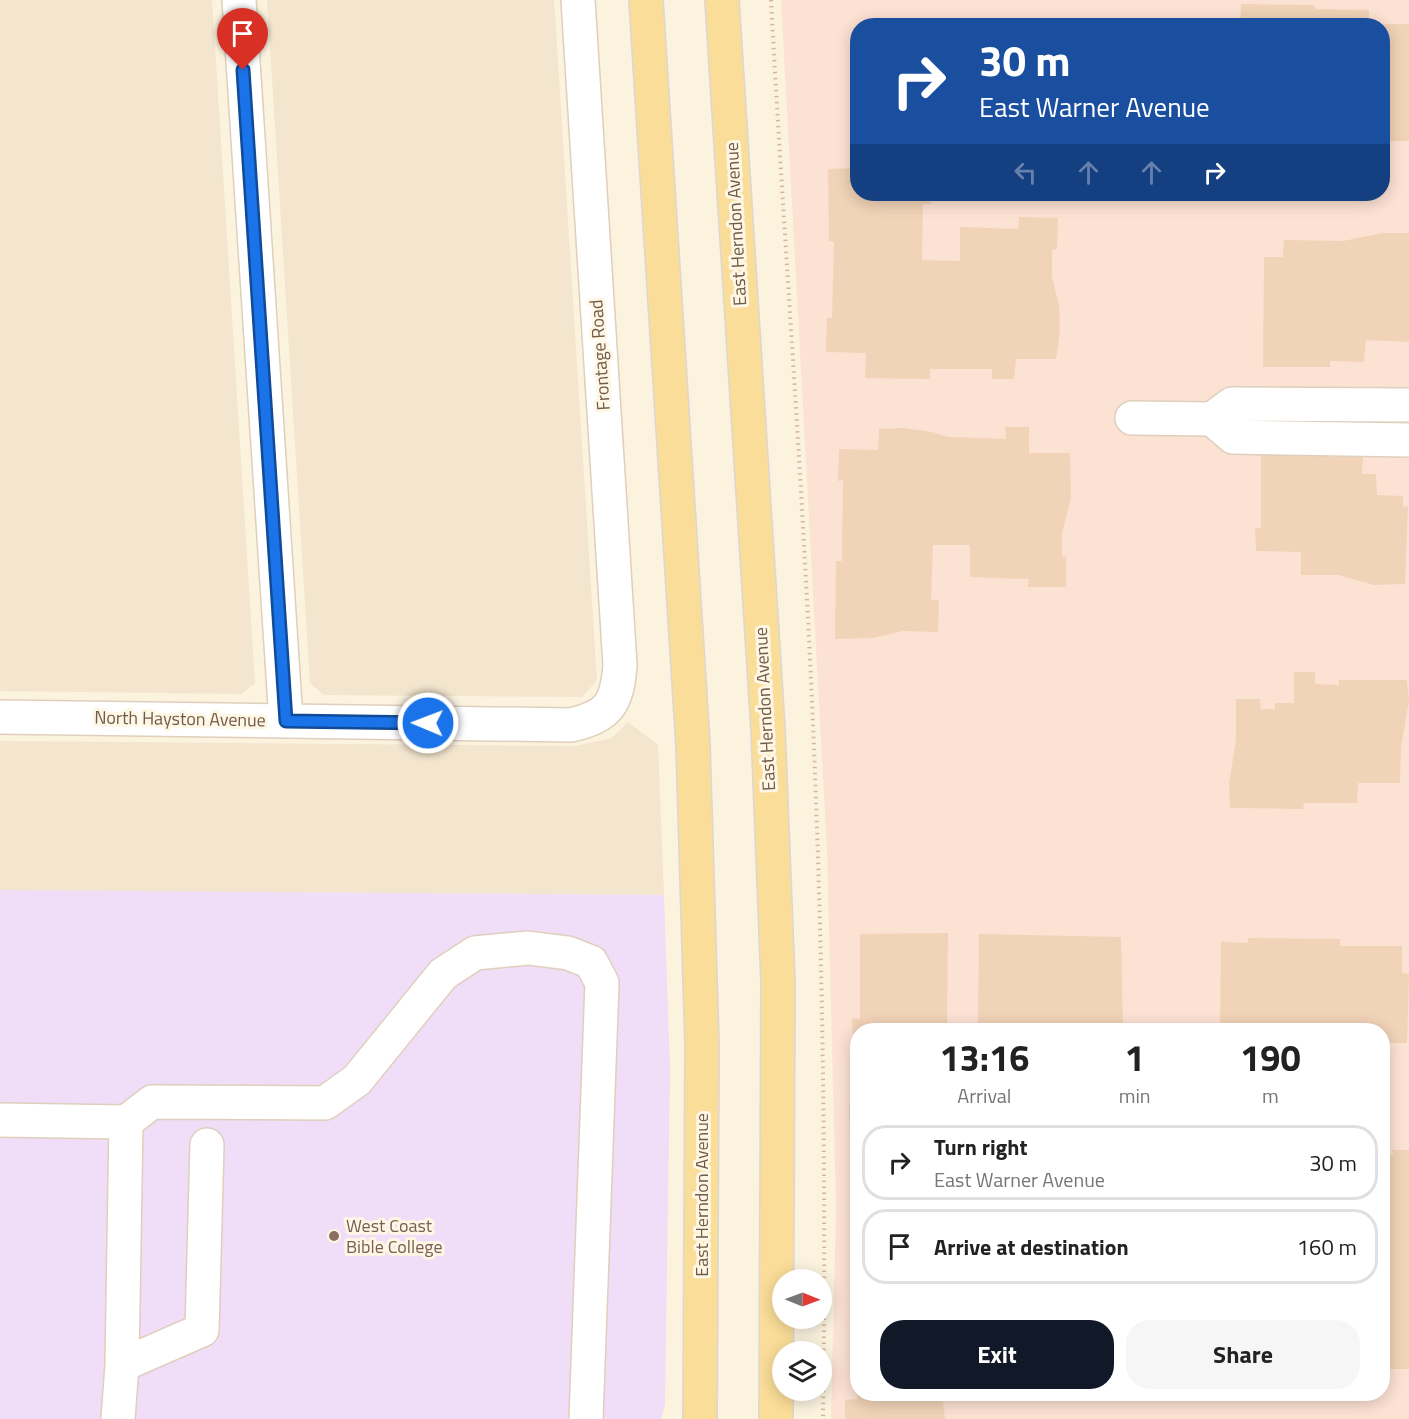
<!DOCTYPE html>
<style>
:root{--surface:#fff;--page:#f6f6f6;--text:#222;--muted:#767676;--line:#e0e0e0;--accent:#111827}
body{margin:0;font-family:"Titillium Web",sans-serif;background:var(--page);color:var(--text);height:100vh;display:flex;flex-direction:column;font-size:22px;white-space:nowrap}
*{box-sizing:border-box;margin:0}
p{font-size:20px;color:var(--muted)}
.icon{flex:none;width:33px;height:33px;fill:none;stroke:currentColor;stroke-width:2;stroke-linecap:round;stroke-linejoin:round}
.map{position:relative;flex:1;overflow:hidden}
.sheet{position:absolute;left:850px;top:1023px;width:540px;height:378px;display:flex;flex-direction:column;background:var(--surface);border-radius:24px;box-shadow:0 3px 15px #0003}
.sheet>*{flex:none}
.top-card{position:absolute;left:850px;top:18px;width:540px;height:183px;border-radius:24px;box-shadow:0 3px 15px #0003;background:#1a4fa0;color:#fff;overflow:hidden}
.needle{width:39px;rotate:91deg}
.fabs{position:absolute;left:772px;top:1269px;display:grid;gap:12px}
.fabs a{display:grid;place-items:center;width:60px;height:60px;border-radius:50%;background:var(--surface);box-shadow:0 3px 15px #0003;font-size:30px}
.pin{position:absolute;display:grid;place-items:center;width:51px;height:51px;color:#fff;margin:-62px -26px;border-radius:50% 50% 50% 0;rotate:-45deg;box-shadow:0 0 6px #0007}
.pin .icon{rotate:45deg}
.me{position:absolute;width:66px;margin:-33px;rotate:271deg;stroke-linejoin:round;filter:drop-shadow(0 0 4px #0008)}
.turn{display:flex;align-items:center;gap:21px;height:126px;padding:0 30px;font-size:27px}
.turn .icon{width:78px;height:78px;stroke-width:2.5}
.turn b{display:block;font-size:42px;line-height:51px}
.lanes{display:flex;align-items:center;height:57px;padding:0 30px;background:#0003;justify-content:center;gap:30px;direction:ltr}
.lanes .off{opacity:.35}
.eta{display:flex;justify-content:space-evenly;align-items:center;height:102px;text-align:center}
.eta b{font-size:36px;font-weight:700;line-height:42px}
.primary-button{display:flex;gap:12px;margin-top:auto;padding:12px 30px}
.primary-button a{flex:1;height:69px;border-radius:24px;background:var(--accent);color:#fff;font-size:24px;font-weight:700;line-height:69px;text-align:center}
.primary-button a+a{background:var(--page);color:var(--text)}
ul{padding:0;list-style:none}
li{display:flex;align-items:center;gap:18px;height:75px;margin:0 12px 9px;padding:0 18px;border:3px solid var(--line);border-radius:24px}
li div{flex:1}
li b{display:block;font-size:22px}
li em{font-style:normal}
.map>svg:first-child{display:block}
.residential{fill:#f3e5ce}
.commercial{fill:#fce2d3;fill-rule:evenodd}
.education{fill:#f0ddf7}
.building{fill:#f1d3b7}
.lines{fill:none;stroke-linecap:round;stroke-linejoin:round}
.minor-casing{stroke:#dfcfbc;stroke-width:36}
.major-casing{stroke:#ddd7d3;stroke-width:36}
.path{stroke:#d5b69b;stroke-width:4;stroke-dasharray:1.5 4.5;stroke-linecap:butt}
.minor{stroke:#fff;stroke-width:33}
.major{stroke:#fadd98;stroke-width:33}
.route-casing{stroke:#114b97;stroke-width:15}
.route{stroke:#1a73e8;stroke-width:10}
.education-dot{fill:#8d6e63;stroke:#fff7e5;stroke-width:2}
.labels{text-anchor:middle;stroke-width:6;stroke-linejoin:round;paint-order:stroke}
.street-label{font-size:18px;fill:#715a48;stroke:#fff7e5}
.education-label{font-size:18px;fill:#785e54;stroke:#fff7e5;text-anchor:start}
</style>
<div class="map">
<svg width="1409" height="1419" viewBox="0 0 1409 1419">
<rect width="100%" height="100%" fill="#fcf3df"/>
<path class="residential" d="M0,0H212L255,683L241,694L0,691Z
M267,0H554L597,680L582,697L324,695L310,683Z
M628,722L658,745L664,895L0,890V741L575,746L612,738Z"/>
<path class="commercial" d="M781,0H1409V1419H831L836,1208L827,851ZM858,26H1383V194H858ZM858,1030H1383V1394H858Z"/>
<path class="education" d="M0,890L664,895L670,1068L665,1404L661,1419H0Z"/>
<path class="building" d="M1241,4L1315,5V9L1369,10V26H1240Z
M1383,24H1409V141H1383Z
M858,168V194H931V204H923L922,260L960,261V227L1018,229L1019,217L1058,218L1057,249L1052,250V277L1059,305L1060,331L1056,359H1016L1014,379H992V369H930V379L865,378L866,353L826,352L827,318H832L834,242L829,241L828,169Z
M1383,233H1409V342L1366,340L1364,362L1330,361V367H1263L1264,257H1283L1284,240L1343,241Z
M1005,427H1029V453H1070L1071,498L1062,533V556L1066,557V587H1028L1029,579L970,577V545H933L931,600H939L938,632L903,631L873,638L835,639L836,561H842L843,480L838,481L839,449L878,450L879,429L904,428L932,432L948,437L1006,439Z
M1261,448L1316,451L1329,457H1363L1362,474H1376L1377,495L1403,496V507L1408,506L1405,584L1374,585L1338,575H1301V552L1256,551L1255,528H1261Z
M1294,672H1315V684L1339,685V680H1407L1409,701L1401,747L1400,783H1358L1357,803H1304L1303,809L1230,808L1229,784L1236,739V699H1260L1261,709H1275V703H1294Z
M948,933L947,1030H858V1178H851L849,1110L854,1059L852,1018L860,1019V934Z
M979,934L1121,937L1123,1029L978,1030Z
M1248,938L1340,939V946H1402V973L1409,974L1407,1043H1383V1030H1275V1027H1220L1221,942L1248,943Z
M1392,1150H1409V1369H1383V1154L1394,1155Z
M857,1394H942L945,1419H845V1400L857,1399Z"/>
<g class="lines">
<defs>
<path id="minor" d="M239,0L286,721
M1409,405L1232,404L1212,419L1233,437L1409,440
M1132,418L1212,419
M0,717L571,725C609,716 617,704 620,665L578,0
M0,1120L126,1122L152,1102L325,1103L357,1080L443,974L475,953L528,948L568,953L591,962L602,983L586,1419
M122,1365L202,1330L207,1145
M118,1419L122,1365L126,1122"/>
<path id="major" d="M646,0L693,745L702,1045L700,1419
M722,0L768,729L778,982L776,1419"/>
</defs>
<use href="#minor" class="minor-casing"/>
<use href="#major" class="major-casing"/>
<path class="path" d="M771,0C781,188 795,375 805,563C821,848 827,1133 823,1419"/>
<use href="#minor" class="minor"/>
<use href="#major" class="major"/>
</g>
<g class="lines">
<defs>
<path id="route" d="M243,70L286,721L428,723"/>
</defs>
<use href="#route" class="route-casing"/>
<use href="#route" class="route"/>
</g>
<circle class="education-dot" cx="334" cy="1236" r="6"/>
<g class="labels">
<g class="street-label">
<text transform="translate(736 224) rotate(-93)" y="6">East Herndon Avenue</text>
<text transform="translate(600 355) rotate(-94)" y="6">Frontage Road</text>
<text transform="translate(765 709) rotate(-93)" y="6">East Herndon Avenue</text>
<text transform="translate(180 719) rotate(1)" y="6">North Hayston Avenue</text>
<text transform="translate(702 1195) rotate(-90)" y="6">East Herndon Avenue</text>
</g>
<g class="education-label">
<text x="346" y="1232">West Coast<tspan x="346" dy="21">Bible College</tspan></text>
</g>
</g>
</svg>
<div class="fabs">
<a><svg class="needle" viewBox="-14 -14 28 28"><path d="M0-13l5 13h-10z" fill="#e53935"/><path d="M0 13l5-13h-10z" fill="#767676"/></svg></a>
<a><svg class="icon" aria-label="layers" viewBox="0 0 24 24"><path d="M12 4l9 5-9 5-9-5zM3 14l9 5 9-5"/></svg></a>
</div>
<div class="pin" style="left:243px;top:70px;background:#d93025"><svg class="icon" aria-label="arrive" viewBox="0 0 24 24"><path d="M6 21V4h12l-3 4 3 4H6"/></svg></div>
<svg class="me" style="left:428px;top:723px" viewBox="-20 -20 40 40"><circle r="17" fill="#1a73e8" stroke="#fff" stroke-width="3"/><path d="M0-11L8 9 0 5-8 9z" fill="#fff"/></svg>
<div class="top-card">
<div class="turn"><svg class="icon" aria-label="right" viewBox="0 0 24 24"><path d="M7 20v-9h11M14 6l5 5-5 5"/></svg><div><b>30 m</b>East Warner Avenue</div></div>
<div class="lanes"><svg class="icon off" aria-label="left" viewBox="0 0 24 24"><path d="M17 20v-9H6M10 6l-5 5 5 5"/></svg><svg class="icon off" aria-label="ahead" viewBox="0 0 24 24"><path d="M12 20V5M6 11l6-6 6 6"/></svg><svg class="icon off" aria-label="ahead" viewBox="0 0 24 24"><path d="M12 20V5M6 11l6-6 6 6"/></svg><svg class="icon" aria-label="right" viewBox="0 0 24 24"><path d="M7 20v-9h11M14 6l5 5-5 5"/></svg></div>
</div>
<section class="sheet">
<div class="eta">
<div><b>13:16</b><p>Arrival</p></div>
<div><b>1</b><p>min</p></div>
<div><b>190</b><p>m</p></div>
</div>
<ul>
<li><svg class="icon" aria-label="right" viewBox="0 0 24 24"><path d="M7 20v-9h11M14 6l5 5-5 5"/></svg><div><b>Turn right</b><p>East Warner Avenue</p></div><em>30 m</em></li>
<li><svg class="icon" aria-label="arrive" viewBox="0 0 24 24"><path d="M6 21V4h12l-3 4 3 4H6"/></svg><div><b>Arrive at destination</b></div><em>160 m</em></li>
</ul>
<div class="primary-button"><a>Exit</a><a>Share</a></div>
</section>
</div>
